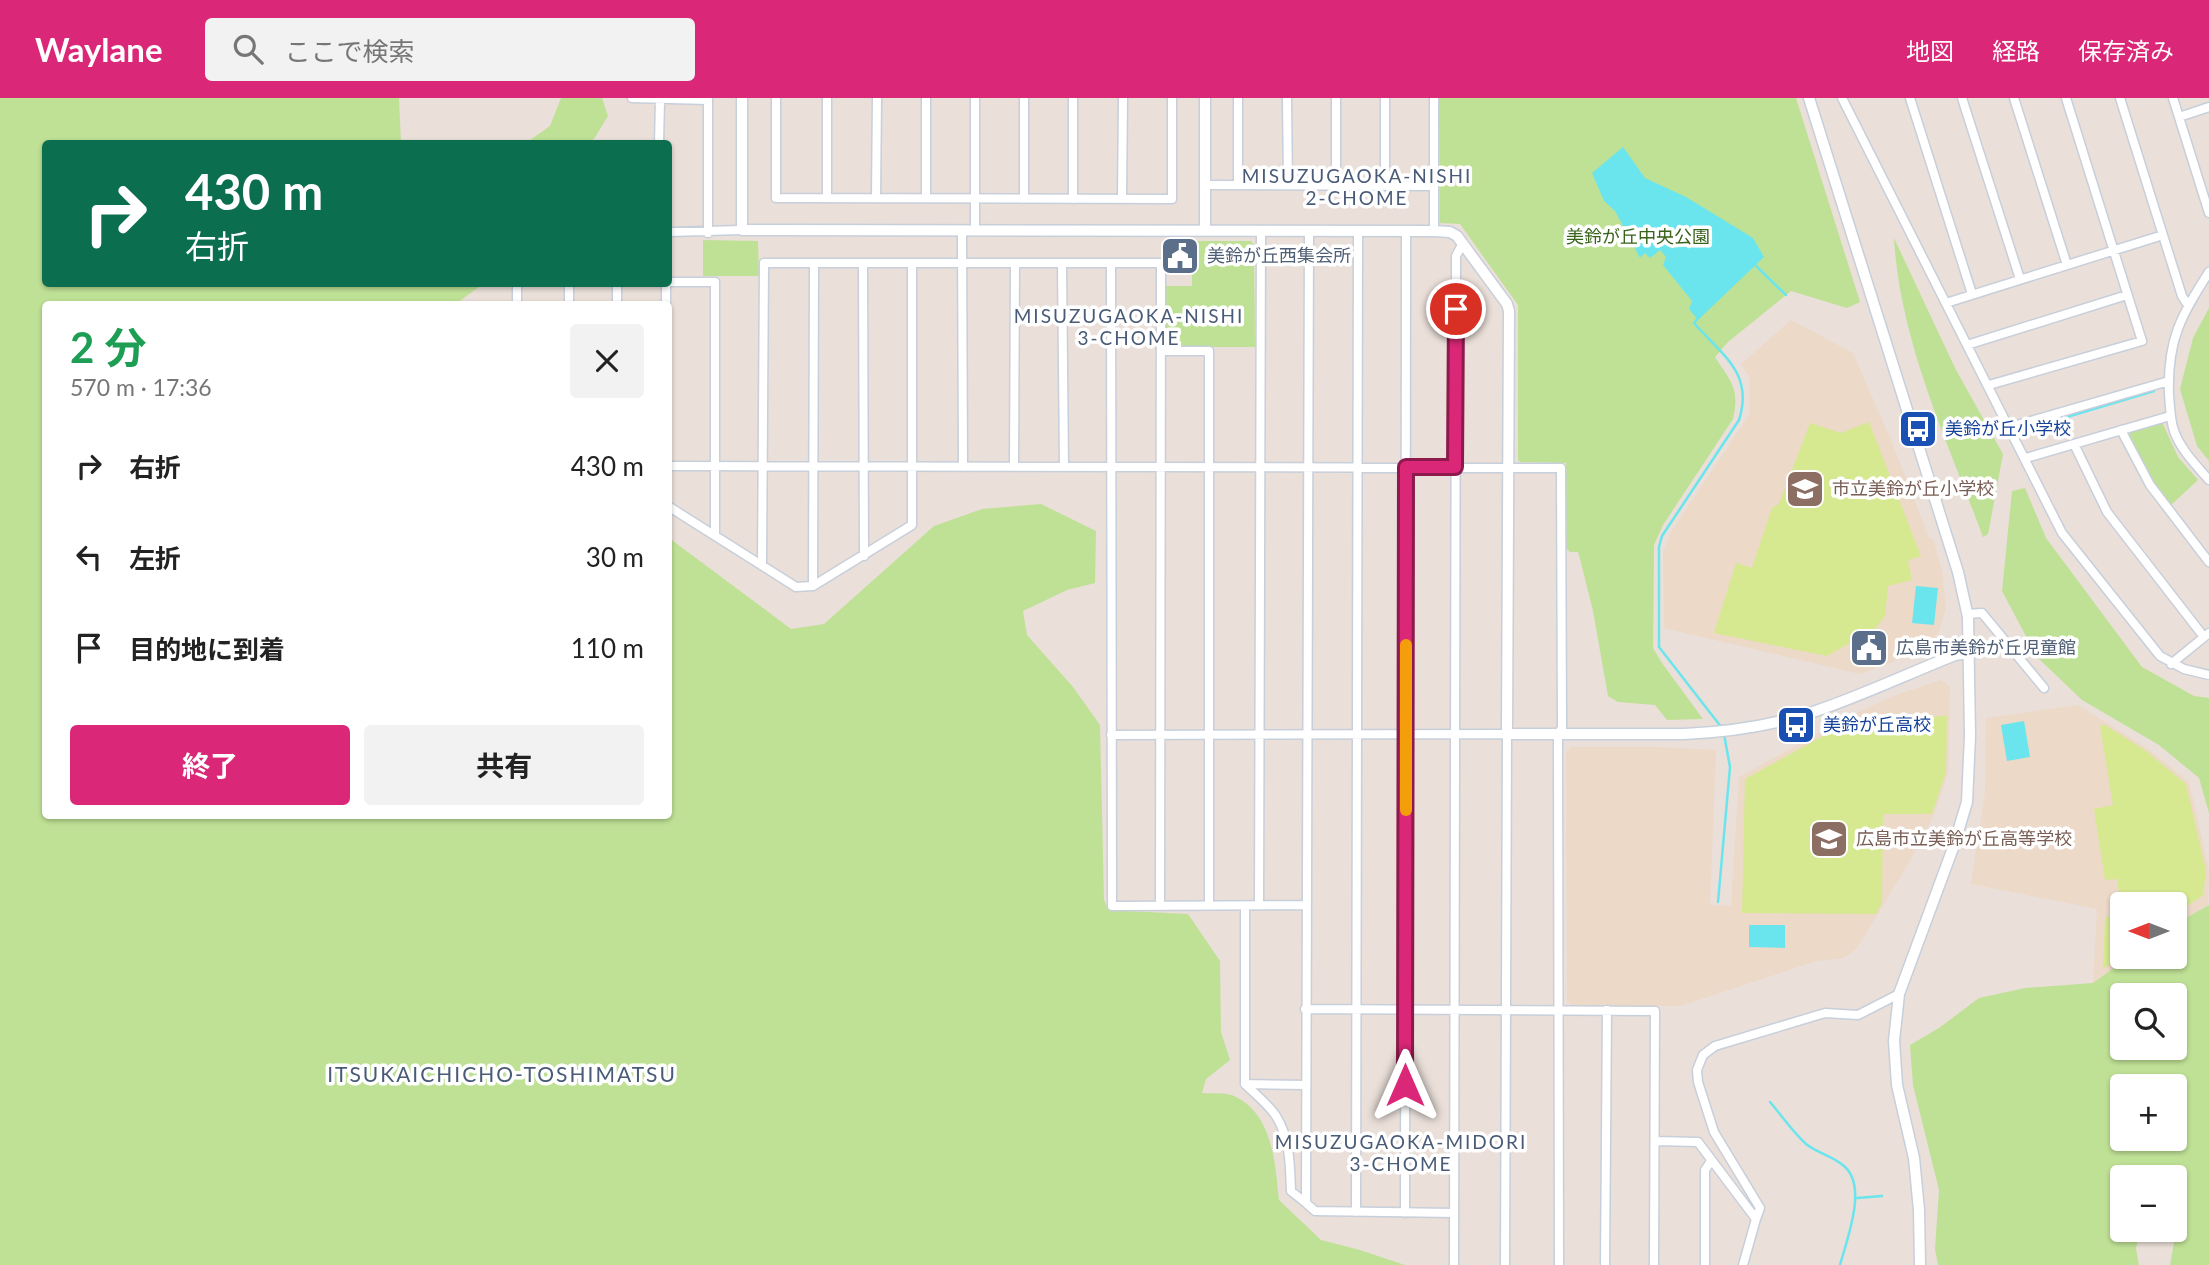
<!DOCTYPE html>
<html lang="ja">
<meta charset="utf-8">
<style>
:root{--surface:#fff;--page:#f2f2f2;--text:#222;--muted:#767676;--accent:#db2777}
body{margin:0;font-family:Lato,"Noto Sans JP",sans-serif;background:var(--page);color:var(--text);height:100vh;display:flex;flex-direction:column;font-size:26px;white-space:nowrap}
*{box-sizing:border-box;margin:0}
p{font-size:23px;color:var(--muted)}
.icon{flex:none;width:38px;height:38px;fill:none;stroke:currentColor;stroke-width:2;stroke-linecap:round;stroke-linejoin:round}
.map{position:relative;flex:1;overflow:hidden}
.side{position:absolute;left:42px;top:203px;width:630px;height:518px;display:flex;flex-direction:column;background:var(--surface);border-radius:7px;box-shadow:0 2px 5px #0004}
.side>*{flex:none}
.hud{position:absolute;left:42px;top:42px;width:630px;height:147px;border-radius:7px;box-shadow:0 2px 5px #0004;background:#0b6e4f;color:#fff;overflow:hidden}
.needle{width:46px;rotate:270deg}
.buttons{position:absolute;left:2110px;top:794px;display:grid;gap:14px}
.buttons a{display:grid;place-items:center;width:77px;height:77px;border-radius:7px;background:var(--surface);box-shadow:0 2px 5px #0004;font-size:35px}
.pin{position:absolute;display:grid;place-items:center;width:60px;height:60px;color:#fff;margin:-30px;border:4px solid #fff;border-radius:50%;box-shadow:0 2px 7px #0007}
.me{position:absolute;width:77px;margin:-38px;rotate:0deg;stroke-linejoin:round;filter:drop-shadow(0 0 5px #0008)}
.turn{display:flex;align-items:center;gap:24px;height:147px;padding:0 28px;font-size:32px}
.turn .icon{width:91px;height:91px;stroke-width:2.5}
.turn b{display:block;font-size:49px;line-height:60px}
.round{display:grid;place-items:center;flex:none;width:74px;height:74px;border-radius:7px;background:var(--page)}
.summary{display:flex;align-items:center;justify-content:space-between;height:119px;padding:0 28px}
h1{font-size:42px;font-weight:700;line-height:52px;color:#1e9e55}
.button{display:flex;gap:14px;margin-top:auto;padding:14px 28px}
.button a{flex:1;height:80px;border-radius:7px;background:var(--accent);color:#fff;font-size:28px;font-weight:700;line-height:80px;text-align:center}
.button a+a{background:var(--page);color:var(--text)}
ul{padding:0;list-style:none}
li{display:flex;align-items:center;gap:21px;height:91px;padding:0 28px}
li div{flex:1}
li b{display:block;font-size:26px}
li em{font-style:normal}
header{display:flex;align-items:center;gap:42px;box-sizing:border-box;height:98px;padding:0 35px;background:var(--accent);color:#fff}
header strong{font-size:33px}
nav{display:flex;gap:38px;margin-inline-start:auto;font-size:24px}
.search{width:490px;height:63px;background:var(--page);display:flex;align-items:center;gap:18px;box-sizing:border-box;padding:0 24px;border-radius:7px;color:var(--muted);font-size:26px}
.map>svg:first-child{display:block}
.education{fill:#ecd9c8}
.green{fill:#bfe195;fill-rule:evenodd}
.pitch{fill:#d6e990}
.water{fill:#6be5ed}
.lines{fill:none;stroke-linecap:round;stroke-linejoin:round}
.stream{stroke:#6be5ed;stroke-width:2.5}
.minor-casing{stroke:#c7cfda;stroke-width:11}
.tertiary-casing{stroke:#c7cfda;stroke-width:13}
.minor{stroke:#fff;stroke-width:8}
.tertiary{stroke:#fff;stroke-width:10}
.route-casing{stroke:#8e194d;stroke-width:18}
.route{stroke:#db2777;stroke-width:12}
.slow{stroke:#f59e0b;stroke-width:12}
.labels{text-anchor:middle;stroke-width:7;stroke-linejoin:round;paint-order:stroke}
.park-label{font-size:18px;fill:#38631a;stroke:#fff}
.service-label{font-size:18px;fill:#4e5e75;stroke:#fff;text-anchor:start}
.transit-label{font-size:18px;fill:#164399;stroke:#fff;text-anchor:start}
.education-label{font-size:18px;fill:#785e54;stroke:#fff;text-anchor:start}
.neighbourhood-label{font-size:19px;letter-spacing:2px;fill:#495b77;stroke:#fff}
.quarter-label{font-size:21px;letter-spacing:2px;fill:#495b77;stroke:#fff}
</style>
<header>
<strong>Waylane</strong>
<div class="search"><svg class="icon" aria-label="search" viewBox="0 0 24 24"><circle cx="10" cy="10" r="6"/><path d="M15 15l6 6"/></svg>ここで検索</div>
<nav><a>地図</a><a>経路</a><a>保存済み</a></nav>
</header>
<div class="map">
<svg width="2209" height="1167" viewBox="0 0 2209 1167">
<rect width="100%" height="100%" fill="#eadfd9"/>
<path class="education" d="M1791,222L1853,255L1893,347L1929,440H1933L1942,473L1946,510L1938,536L1908,558L1860,576L1664,530L1663,455L1671,434L1749,317L1750,280L1741,266Z
M1941,582L1950,589L1948,675L1933,719L1910,763L1857,850L1844,860L1816,863L1680,908H1573L1567,903L1566,654L1571,649H1655L1716,652L1710,807L1731,808L1739,679L1858,614L1896,597Z
M2078,607L2148,651L2189,684L2209,772L2208,807L2175,826V807H2123V859H2129L2093,885L2097,811L1971,786L1985,695L1986,620Z"/>
<path class="green" d="M0,0H399L401,45L46,46V186H483L461,202L460,206H46V718H668L669,440L791,531L824,526L934,428L982,411L1041,406L1096,433L1095,485L1067,492L1023,513L1027,537L1073,589L1100,627L1104,802L1108,812L1188,816L1220,863L1221,934L1230,962L1206,981L1202,995C1211,996 1225,994 1234,998C1273,1016 1275,1065 1279,1102L1321,1142L1360,1152L1405,1167H0Z
M561,0H602L608,18L594,41L586,45H526L550,28Z
M1439,0H1796L1860,204L1847,210L1791,193L1728,244L1715,259C1731,284 1740,290 1733,321L1663,427L1654,447L1653,550L1662,565L1703,621L1667,622L1655,607L1618,604L1608,598L1593,513L1580,461L1578,454H1570L1566,450V365L1520,364L1518,362V207L1460,126L1440,125Z
M1894,140L1956,272L2003,356L1988,436L1983,439C1947,342 1900,244 1894,140Z
M703,142L758,143L759,178H703Z
M1192,143H1251L1254,147L1255,249H1171L1165,243L1166,188H1192Z
M2209,210V363L2197,348L2180,291L2193,240Z
M2159,323L2163,326L2178,359L2198,382L2171,407L2154,386L2129,338L2130,333Z
M2025,390L2046,440L2142,569L2194,598L2209,600V715L2199,680L2159,647L2082,602L2037,559L2002,493L2012,393Z
M2209,807V1167H2170L2175,1139V1080H2123V1132H2141L2136,1150L2139,1167H1938L1935,1151L1939,1092L1913,987L1910,947L1939,930L1979,900L2025,890L2093,885L2129,859H2175V826ZM2123,898H2175V950H2123ZM2123,989H2175V1041H2123Z"/>
<path class="pitch" d="M1869,324L1921,458L1908,462L1912,482L1888,488L1885,518L1875,531L1827,558L1714,535L1736,465L1752,470L1772,410L1779,406L1810,325L1841,335Z
M1947,618L1946,674L1932,716H1883L1882,805L1876,816L1742,815L1745,681L1854,621Z
M2105,627L2146,653L2186,686L2206,773L2203,797L2175,817V807H2123V857L2103,871L2105,820L2122,813L2117,781L2105,782L2094,711L2113,707L2100,628Z"/>
<path class="water" d="M1623,49L1645,80L1686,99L1753,140L1764,159L1698,222L1689,211L1692,203L1663,167L1666,159L1660,152L1650,160L1645,155L1640,160L1615,113L1604,103L1592,75Z
M1916,488L1938,490L1934,527L1912,525Z
M2024,623L2030,659L2007,663L2001,627Z
M1749,827H1785V850L1749,849Z"/>
<g class="lines">
<path class="stream" d="M1753,165L1786,197
M1699,219L1694,225C1722,257 1754,275 1739,322L1662,438L1659,449V549L1722,630
M2027,331L2154,293
M1718,804L1730,669L1724,636
M1770,1004C1782,1018 1793,1034 1806,1046C1817,1055 1833,1058 1844,1068C1868,1088 1847,1141 1840,1167
M1857,1100L1882,1098"/>
<defs>
<path id="minor" d="M632,0L708,2V135
M776,0V100L1172,101V0
M926,0V100
M1287,0L1288,87
M1336,0V87
M1842,0L2062,435L2160,558L2184,571L2209,577
M1910,0L1972,196
M1962,0L2020,181
M2014,0L2067,167
M2120,0L2182,198L2188,207
M2173,0L2209,115
M2179,19L2209,9
M659,46L660,2
M1206,87L1434,88
M1238,87V0
M1385,87V0
M827,100V0
M876,100L877,0
M1122,100L1123,0
M1024,101V0
M1073,101V0
M962,133L963,369
M975,133V0
M1434,133V0
M668,134L742,132
M1309,134L1306,1105L1315,1113L1454,1115
M863,165L864,458
M1062,166L1064,369
M1111,166L1112,808L1306,807
M2209,174C2181,218 2167,242 2169,296C2170,308 2170,321 2174,333C2181,352 2196,367 2209,382
M668,184H715V436
M666,186V206
M1946,205L2163,137
M517,206V186
M569,206V186
M617,206V186
M1967,247L2127,197
M1162,253H1209V807
M1989,287L2142,243L2066,0
M2010,329L2169,283
M2121,332L2150,387L2209,464
M2074,346L2107,414L2204,539
M2026,360L2170,318
M668,368L1561,370L1562,630L1558,636V650L1559,1167
M1014,368L1015,165
M668,408L796,489L813,488L912,427V165
M762,467L764,165H1161L1160,808
M813,488L814,165
M1967,516L1982,515L2044,590
M2171,566L2209,535
M1111,637L1507,636L1505,1167
M1259,807L1261,133
M1245,808V986L1306,987
M1305,911L1655,913L1654,1167
M1245,986C1255,996 1268,1006 1276,1018C1290,1040 1290,1067 1291,1093L1306,1105
M1655,1043L1698,1044L1756,1121L1743,1167
M1356,1114L1358,134
M1405,1115L1406,134
M1756,1121L1760,1110L1714,1034L1698,984L1697,972L1703,957L1715,948L1825,915L1858,917L1899,896
M1454,1167L1456,158L1463,145
M1605,1167L1607,912
M1705,1167V1072L1711,1063"/>
<path id="tertiary" d="M742,0V132L1434,133L1450,134L1457,138L1507,206L1509,213L1507,636H1684C1726,634 1770,628 1810,615C1859,599 1907,576 1955,557L1968,555
M1809,0L1958,474L1968,519L1970,638L1967,704L1953,750L1899,896L1894,943L1897,987L1914,1060L1919,1112L1920,1167
M1205,133V0"/>
</defs>
<use href="#minor" class="minor-casing"/>
<use href="#tertiary" class="tertiary-casing"/>
<use href="#minor" class="minor"/>
<use href="#tertiary" class="tertiary"/>
</g>
<g class="lines">
<defs>
<path id="route" d="M1405,987L1406,369H1455L1456,211"/>
</defs>
<use href="#route" class="route-casing"/>
<use href="#route" class="route"/>
<path class="slow" d="M1406,712V547"/>
</g>
<defs>
<symbol id="civic-square" viewBox="-11 -11 22 22"><rect x="-9" y="-9" width="18" height="18" rx="4" fill="#5c6f8a" stroke="#fff"/><path d="M-.6-6.5H3V-4.5H.6V-3L4-1V1h2V6H-6V1h2V-1L-.6-3ZM-1.2 2.5V6h2.4V2.5Z" fill="#fff"/></symbol>
<symbol id="bus-square" viewBox="-11 -11 22 22"><rect x="-9" y="-9" width="18" height="18" rx="4" fill="#1a4fb4" stroke="#fff"/><path d="M-5-6H5V4H4V6H2V4H-2V6H-4V4H-5ZM-3.5-4V0h7V-4ZM-3.5 1.2v1.5H-2V1.2ZM2 1.2v1.5H3.5V1.2Z" fill="#fff"/></symbol>
<symbol id="school-square" viewBox="-11 -11 22 22"><rect x="-9" y="-9" width="18" height="18" rx="4" fill="#8d6e63" stroke="#fff"/><path d="M0-5L7-2L0 1L-7-2ZM-4 1L0 2.5L4 1V4Q0 6-4 4Z" fill="#fff"/></symbol>
</defs>
<g fill-rule="evenodd">
<use href="#civic-square" x="1158" y="136" width="44" height="44"/>
<use href="#bus-square" x="1896" y="309" width="44" height="44"/>
<use href="#school-square" x="1783" y="369" width="44" height="44"/>
<use href="#civic-square" x="1847" y="528" width="44" height="44"/>
<use href="#bus-square" x="1774" y="605" width="44" height="44"/>
<use href="#school-square" x="1807" y="719" width="44" height="44"/>
</g>
<g class="labels">
<g class="park-label">
<text x="1638" y="145">美鈴が丘中央公園</text>
</g>
<g class="service-label">
<text x="1207" y="164">美鈴が丘西集会所</text>
<text x="1896" y="556">広島市美鈴が丘児童館</text>
</g>
<g class="transit-label">
<text x="1945" y="337">美鈴が丘小学校</text>
<text x="1823" y="633">美鈴が丘高校</text>
</g>
<g class="education-label">
<text x="1832" y="397">市立美鈴が丘小学校</text>
<text x="1856" y="747">広島市立美鈴が丘高等学校</text>
</g>
<g class="neighbourhood-label">
<text x="1357" y="85">MISUZUGAOKA-NISHI<tspan x="1357" dy="22">2-CHOME</tspan></text>
<text x="1129" y="225">MISUZUGAOKA-NISHI<tspan x="1129" dy="22">3-CHOME</tspan></text>
<text x="1401" y="1051">MISUZUGAOKA-MIDORI<tspan x="1401" dy="22">3-CHOME</tspan></text>
</g>
<g class="quarter-label">
<text x="502" y="984">ITSUKAICHICHO-TOSHIMATSU</text>
</g>
</g>
</svg>
<div class="buttons">
<a><svg class="needle" viewBox="-14 -14 28 28"><path d="M0-13l5 13h-10z" fill="#e53935"/><path d="M0 13l5-13h-10z" fill="#767676"/></svg></a>
<a><svg class="icon" aria-label="search" viewBox="0 0 24 24"><circle cx="10" cy="10" r="6"/><path d="M15 15l6 6"/></svg></a>
<a>+</a>
<a>−</a>
</div>
<div class="pin" style="left:1456px;top:211px;background:#d93025"><svg class="icon" aria-label="arrive" viewBox="0 0 24 24"><path d="M6 21V4h12l-3 4 3 4H6"/></svg></div>
<svg class="me" style="left:1405px;top:987px" viewBox="-20 -20 40 40"><path d="M0-17L14 15 0 8-14 15z" fill="#db2777" stroke="#fff" stroke-width="4"/></svg>
<div class="hud">
<div class="turn"><svg class="icon" aria-label="right" viewBox="0 0 24 24"><path d="M7 20v-9h11M14 6l5 5-5 5"/></svg><div><b>430 m</b>右折</div></div>
</div>
<section class="side">
<div class="summary"><div><h1>2 分</h1><p>570 m · 17:36</p></div><a class="round"><svg class="icon" aria-label="close" viewBox="0 0 24 24"><path d="M6 6l12 12M18 6L6 18"/></svg></a></div>
<ul>
<li><svg class="icon" aria-label="right" viewBox="0 0 24 24"><path d="M7 20v-9h11M14 6l5 5-5 5"/></svg><div><b>右折</b></div><em>430 m</em></li>
<li><svg class="icon" aria-label="left" viewBox="0 0 24 24"><path d="M17 20v-9H6M10 6l-5 5 5 5"/></svg><div><b>左折</b></div><em>30 m</em></li>
<li><svg class="icon" aria-label="arrive" viewBox="0 0 24 24"><path d="M6 21V4h12l-3 4 3 4H6"/></svg><div><b>目的地に到着</b></div><em>110 m</em></li>
</ul>
<div class="button"><a>終了</a><a>共有</a></div>
</section>
</div>
